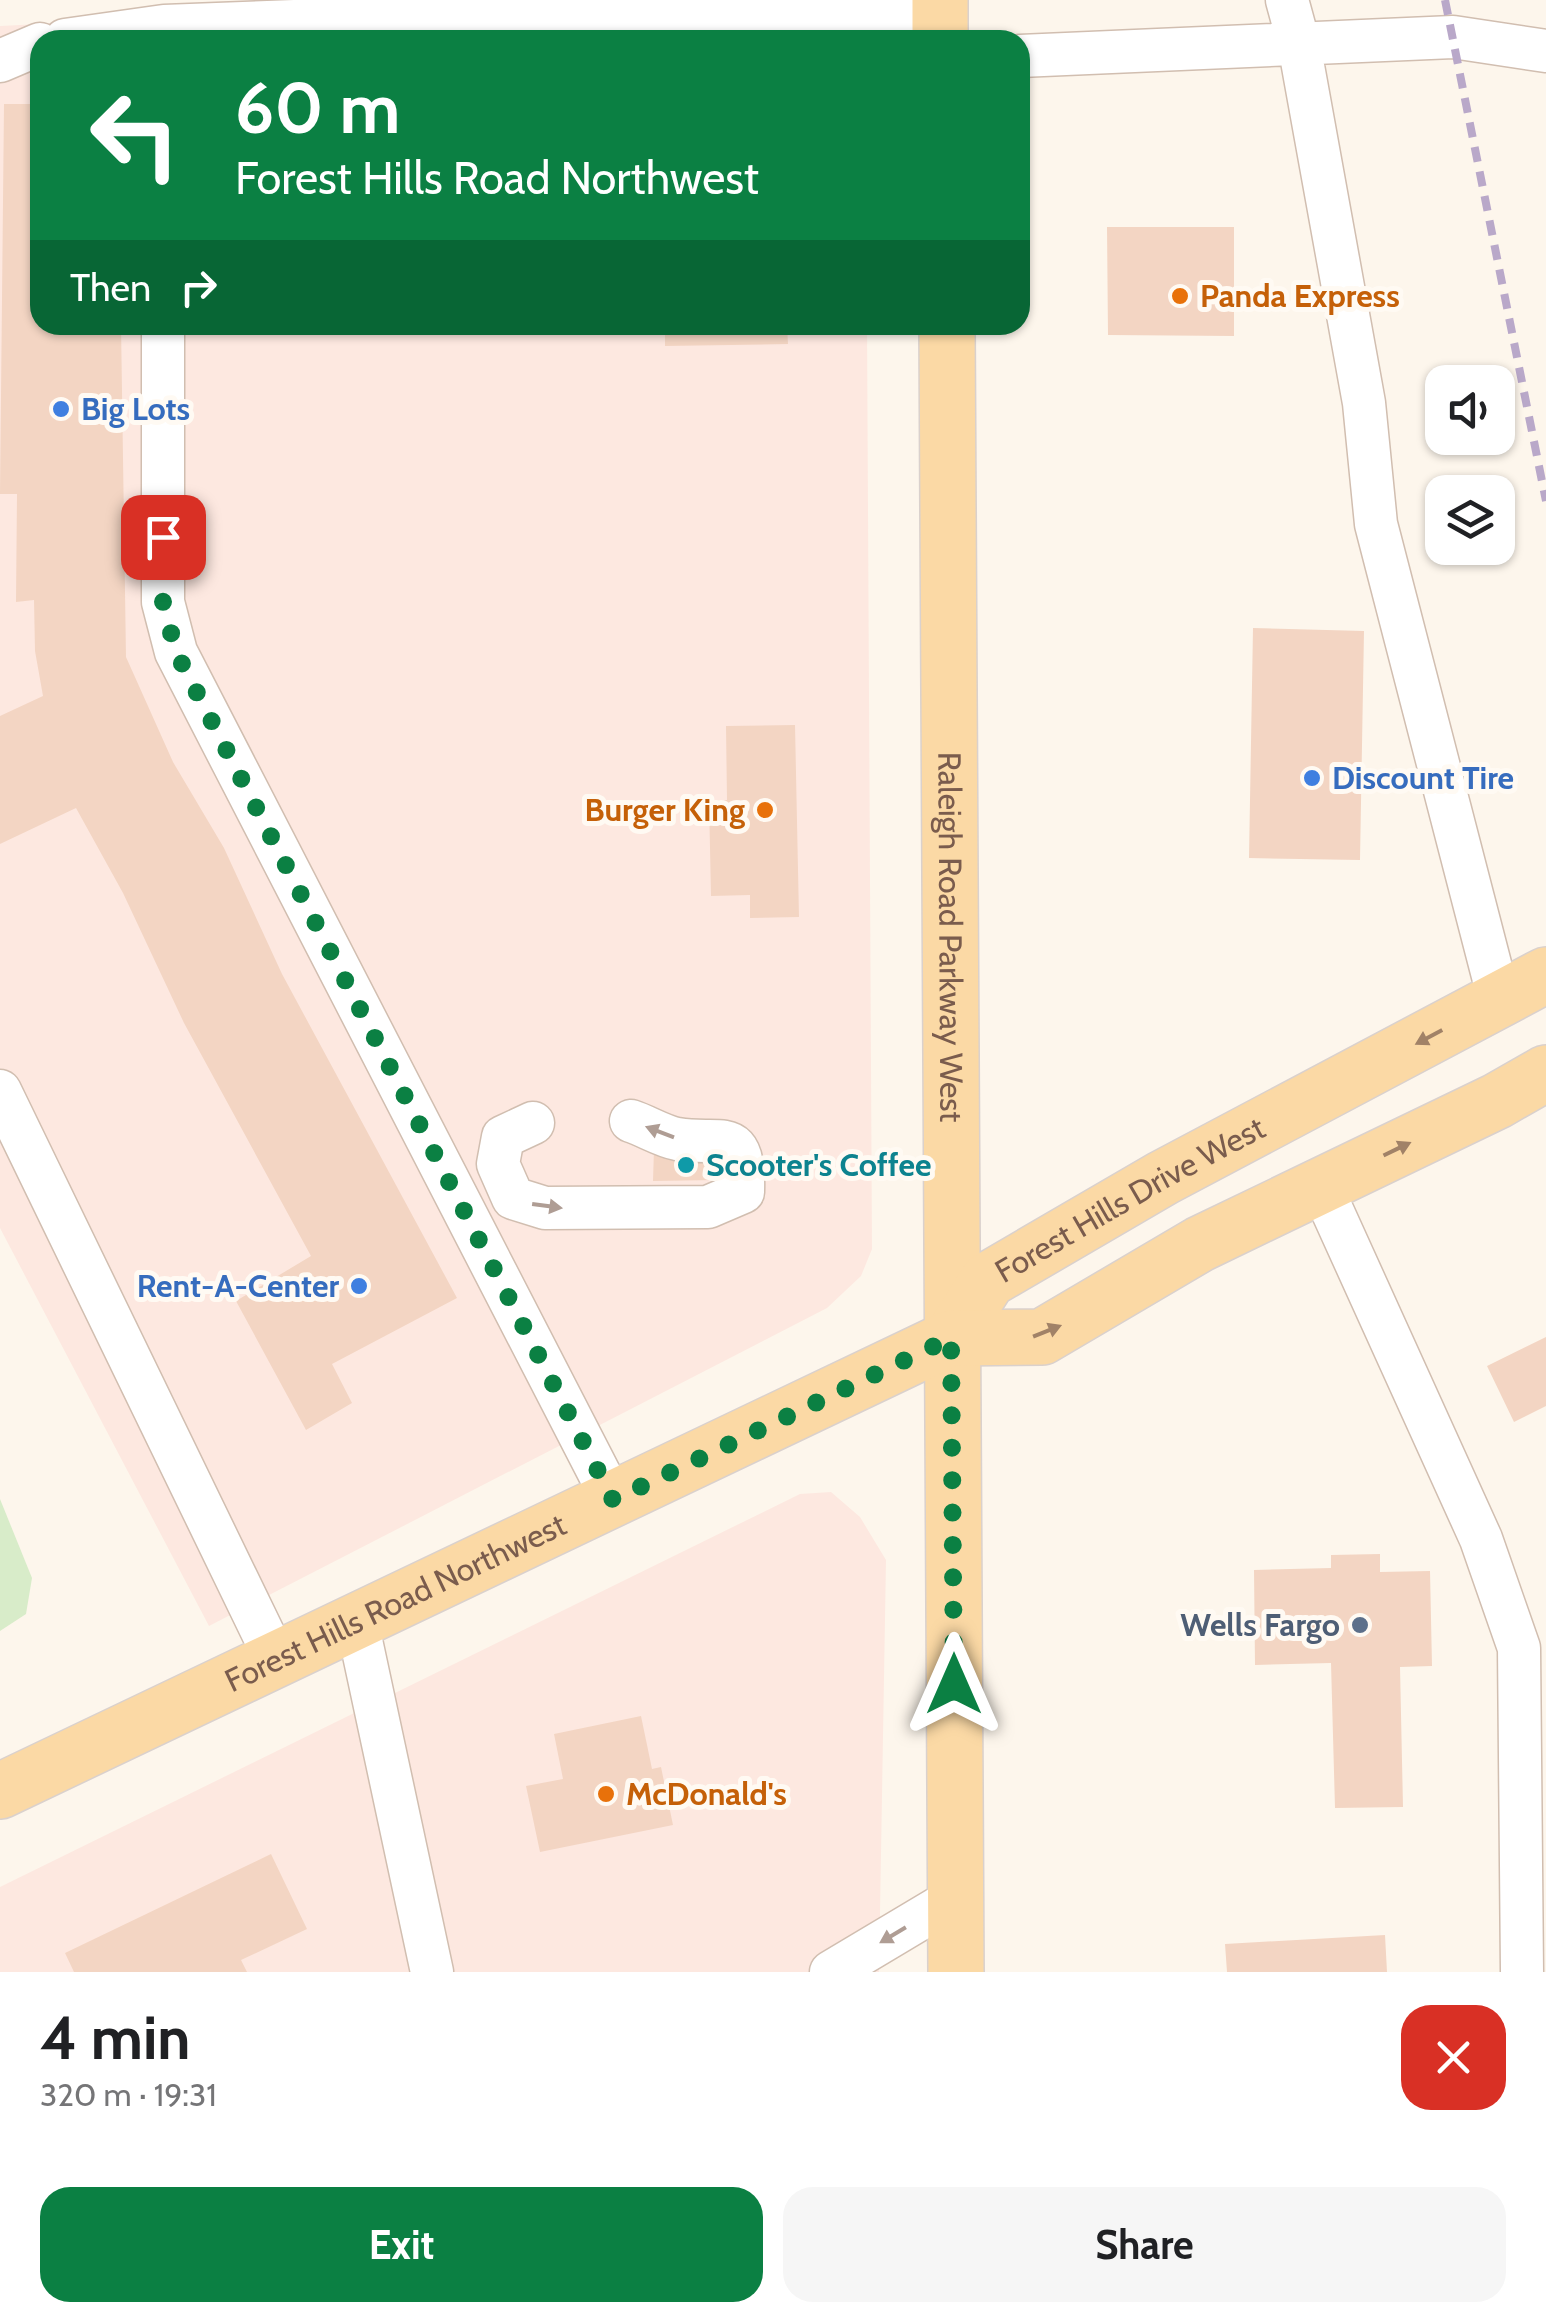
<!DOCTYPE html>
<meta charset="utf-8">
<style>
:root{--surface:#fff;--page:#f6f6f6;--text:#202124;--muted:#757577;--accent:#0b8043}
body{margin:0;font-family:Cabin,sans-serif;background:var(--page);color:var(--text);height:100vh;display:flex;flex-direction:column;font-size:38px;white-space:nowrap}
*{box-sizing:border-box;margin:0}
p{font-size:32px;color:var(--muted)}
.icon{flex:none;width:55px;height:55px;fill:none;stroke:currentColor;stroke-width:2;stroke-linecap:round;stroke-linejoin:round}
.map{position:relative;height:1972px;overflow:hidden}
.drawer{display:flex;flex-direction:column;background:var(--surface);flex:1}
.drawer>*{flex:none}
.guide{position:absolute;left:30px;top:30px;width:1000px;height:305px;border-radius:30px;box-shadow:0 2px 8px #0004;background:#0b8043;color:#fff;overflow:hidden}
.controls{position:absolute;left:1425px;top:365px;display:grid;gap:20px}
.controls a{display:grid;place-items:center;width:90px;height:90px;border-radius:20px;background:var(--surface);box-shadow:0 2px 8px #0004;font-size:50px}
.pin{position:absolute;display:grid;place-items:center;width:85px;height:85px;color:#fff;margin:-42px;border-radius:20px;box-shadow:0 5px 15px #0006}
.me{position:absolute;width:110px;margin:-55px;rotate:0deg;stroke-linejoin:round;filter:drop-shadow(0 0 8px #0008)}
.turn{display:flex;align-items:center;gap:35px;height:210px;padding:0 40px;font-size:45px}
.turn .icon{width:130px;height:130px;stroke-width:2.5}
.turn b{display:block;font-size:70px;line-height:85px}
.then{display:flex;align-items:center;height:95px;padding:0 40px;background:#0003;gap:20px;font-size:38px}
.round{display:grid;place-items:center;flex:none;width:105px;height:105px;border-radius:30px;background:var(--page)}
.overview{display:flex;align-items:center;justify-content:space-between;height:170px;padding:0 40px}
h1{font-size:60px;font-weight:800;line-height:75px}
.action{display:flex;gap:20px;margin-top:auto;padding:20px 40px}
.action a{flex:1;height:115px;border-radius:30px;background:var(--accent);color:#fff;font-size:40px;font-weight:800;line-height:115px;text-align:center}
.action a+a{background:var(--page);color:var(--text)}
.map>svg:first-child{display:block}
.commercial{fill:#fde8e0}
.green{fill:#d8ecc9}
.building{fill:#f3d5c3}
.lines{fill:none;stroke-linecap:round;stroke-linejoin:round}
.minor-casing{stroke:#d1beb0;stroke-width:45}
.major-casing{stroke:#dad1cd;stroke-width:58}
.minor{stroke:#fff;stroke-width:42}
.major{stroke:#fbd9a5;stroke-width:55}
.rail{stroke:#b9a8c9;stroke-width:8;stroke-dasharray:15 10;stroke-linecap:butt}
.oneway{fill:#a18267}
.oneway2{fill:#af9d94}
.route{stroke:#0b8043;stroke-width:18;stroke-dasharray:0 32.4}
.food-dot{fill:#e8710a;stroke:#fffaf3;stroke-width:4}
.shop-dot{fill:#3f7fe0;stroke:#fffaf3;stroke-width:4}
.culture-dot{fill:#0f9aa8;stroke:#fffaf3;stroke-width:4}
.service-dot{fill:#5c6f8a;stroke:#fffaf3;stroke-width:4}
.labels{text-anchor:middle;stroke-width:10;stroke-linejoin:round;paint-order:stroke}
.food-label{font-size:32px;font-weight:bold;fill:#c56008;stroke:#fffaf3;text-anchor:start}
.shop-label{font-size:32px;font-weight:bold;fill:#366cbe;stroke:#fffaf3;text-anchor:start}
.street-label{font-size:32px;fill:#7a5c4d;stroke:#fffaf3}
.culture-label{font-size:32px;font-weight:bold;fill:#0d838f;stroke:#fffaf3;text-anchor:start}
.service-label{font-size:32px;font-weight:bold;fill:#4e5e75;stroke:#fffaf3;text-anchor:end}
</style>
<div class="map">
<svg width="1546" height="1972" viewBox="0 0 1546 1972">
<rect width="100%" height="100%" fill="#fdf6ec"/>
<path class="commercial" d="M519,0H866V40H40V325H867L872,1249L861,1276L827,1308L209,1626L0,1228V26Z
M831,1492L860,1517L886,1560L879,1972H0V1887L800,1494Z"/>
<path class="green" d="M0,1499L32,1578L26,1614L0,1631Z"/>
<path class="building" d="M4,104H40V325H121L126,657L173,762L224,848L282,974L457,1298L332,1364L352,1403L306,1430L236,1301L311,1256L184,1023L123,893L76,808L0,844V716L43,696L35,651L34,600L16,602L17,494H0Z
M1107,227H1234V336L1108,335Z
M665,325H787L788,344L665,346Z
M1253,628L1364,631L1360,860L1249,858Z
M795,725L799,917L750,918V895L711,896L709,800H727L726,726Z
M654,1149H718V1180L653,1181Z
M1546,1337V1406L1514,1422L1487,1366Z
M1380,1554V1572L1430,1571L1432,1666L1400,1667L1403,1807L1335,1808L1331,1663L1255,1665L1254,1570L1331,1568V1555Z
M641,1716L652,1769L661,1767L673,1825L540,1852L526,1786L563,1779L554,1734Z
M271,1854L307,1929L241,1960L247,1972H74L65,1953Z
M1385,1935L1387,1972H1227L1225,1944Z"/>
<g class="lines">
<defs>
<path id="minor" d="M1287,0L1299,44L1364,403L1376,524L1499,999
M65,40L164,26L529,12L939,14
M1020,56L1453,37L1546,51
M0,61L40,44
M163,325V602L176,652L613,1500
M0,1091L276,1660
M533,1123L503,1137L498,1164L513,1198L545,1208L708,1207L743,1192C745,1123 723,1147 677,1139C662,1136 646,1126 631,1121
M1321,1186L1481,1539L1519,1648L1522,1972
M357,1622L432,1972
M831,1972L955,1898"/>
<g id="major">
<path d="M940,0V40"/>
<path id="s1" d="M947,325L956,1972"/>
<path id="s2" d="M951,1338L988,1280L1163,1178L1546,975"/>
<path id="s3" d="M0,1791L951,1338L1042,1337L1200,1244L1497,1101L1546,1073"/>
</g>
</defs>
<use href="#minor" class="minor-casing"/>
<use href="#major" class="major-casing"/>
<use href="#minor" class="minor"/>
<use href="#major" class="major"/>
<path class="rail" d="M1445,0L1546,501"/>
</g>
<defs><path id="oneway-solid" d="M-6-.8H1V-3.2L6.5 0L1 3.2V.8H-6Z" transform="scale(2.5)"/></defs>
<g class="oneway">
<use href="#oneway-solid" transform="translate(1429 1037) rotate(152)"/>
<use href="#oneway-solid" transform="translate(1397 1149) rotate(-26)"/>
<use href="#oneway-solid" transform="translate(1047 1331) rotate(-22)"/>
</g>
<g class="oneway2">
<use href="#oneway-solid" transform="translate(660 1132) rotate(-159)"/>
<use href="#oneway-solid" transform="translate(547 1206) rotate(8)"/>
<use href="#oneway-solid" transform="translate(893 1935) rotate(149)"/>
</g>
<g class="lines">
<path class="route" d="M163,537V602L176,652L613,1500L951,1338L954,1684"/>
</g>
<g class="food-dot">
<circle cx="1180" cy="296" r="10"/>
<circle cx="765" cy="810" r="10"/>
<circle cx="606" cy="1794" r="10"/>
</g>
<g class="shop-dot">
<circle cx="61" cy="409" r="10"/>
<circle cx="1312" cy="778" r="10"/>
<circle cx="359" cy="1286" r="10"/>
</g>
<circle class="culture-dot" cx="686" cy="1165" r="10"/>
<circle class="service-dot" cx="1360" cy="1625" r="10"/>
<g class="labels">
<g class="food-label">
<text x="1200" y="307">Panda Express</text>
<text x="745" y="821" text-anchor="end">Burger King</text>
<text x="626" y="1805">McDonald's</text>
</g>
<g class="shop-label">
<text x="81" y="420">Big Lots</text>
<text x="1332" y="789">Discount Tire</text>
<text x="339" y="1297" text-anchor="end">Rent-A-Center</text>
</g>
<g class="street-label">
<text dy="11" stroke="none"><textPath href="#s1" startOffset="612">Raleigh Road Parkway West</textPath></text>
<text dy="11" stroke="none"><textPath href="#s2" startOffset="232">Forest Hills Drive West</textPath></text>
<text dy="11" stroke="none"><textPath href="#s3" startOffset="438">Forest Hills Road Northwest</textPath></text>
</g>
<g class="culture-label">
<text x="706" y="1176">Scooter's Coffee</text>
</g>
<g class="service-label">
<text x="1340" y="1636">Wells Fargo</text>
</g>
</g>
</svg>
<div class="controls">
<a><svg class="icon" aria-label="sound" viewBox="0 0 24 24"><path d="M4 9h4l5-4v14l-5-4H4zM17 9q2 3 0 6"/></svg></a>
<a><svg class="icon" aria-label="layers" viewBox="0 0 24 24"><path d="M12 4l9 5-9 5-9-5zM3 14l9 5 9-5"/></svg></a>
</div>
<div class="pin" style="left:163px;top:537px;background:#d93025"><svg class="icon" aria-label="arrive" viewBox="0 0 24 24"><path d="M6 21V4h12l-3 4 3 4H6"/></svg></div>
<svg class="me" style="left:954px;top:1684px" viewBox="-20 -20 40 40"><path d="M0-17L14 15 0 8-14 15z" fill="#0b8043" stroke="#fff" stroke-width="4"/></svg>
<div class="guide">
<div class="turn"><svg class="icon" aria-label="left" viewBox="0 0 24 24"><path d="M17 20v-9H6M10 6l-5 5 5 5"/></svg><div><b>60 m</b>Forest Hills Road Northwest</div></div>
<div class="then">Then<svg class="icon" aria-label="right" viewBox="0 0 24 24"><path d="M7 20v-9h11M14 6l5 5-5 5"/></svg></div>
</div>
</div>
<section class="drawer">
<div class="overview"><div><h1>4 min</h1><p>320 m · 19:31</p></div><a class="round" style="background:#d93025;color:#fff"><svg class="icon" aria-label="close" viewBox="0 0 24 24"><path d="M6 6l12 12M18 6L6 18"/></svg></a></div>
<div class="action"><a>Exit</a><a>Share</a></div>
</section>
